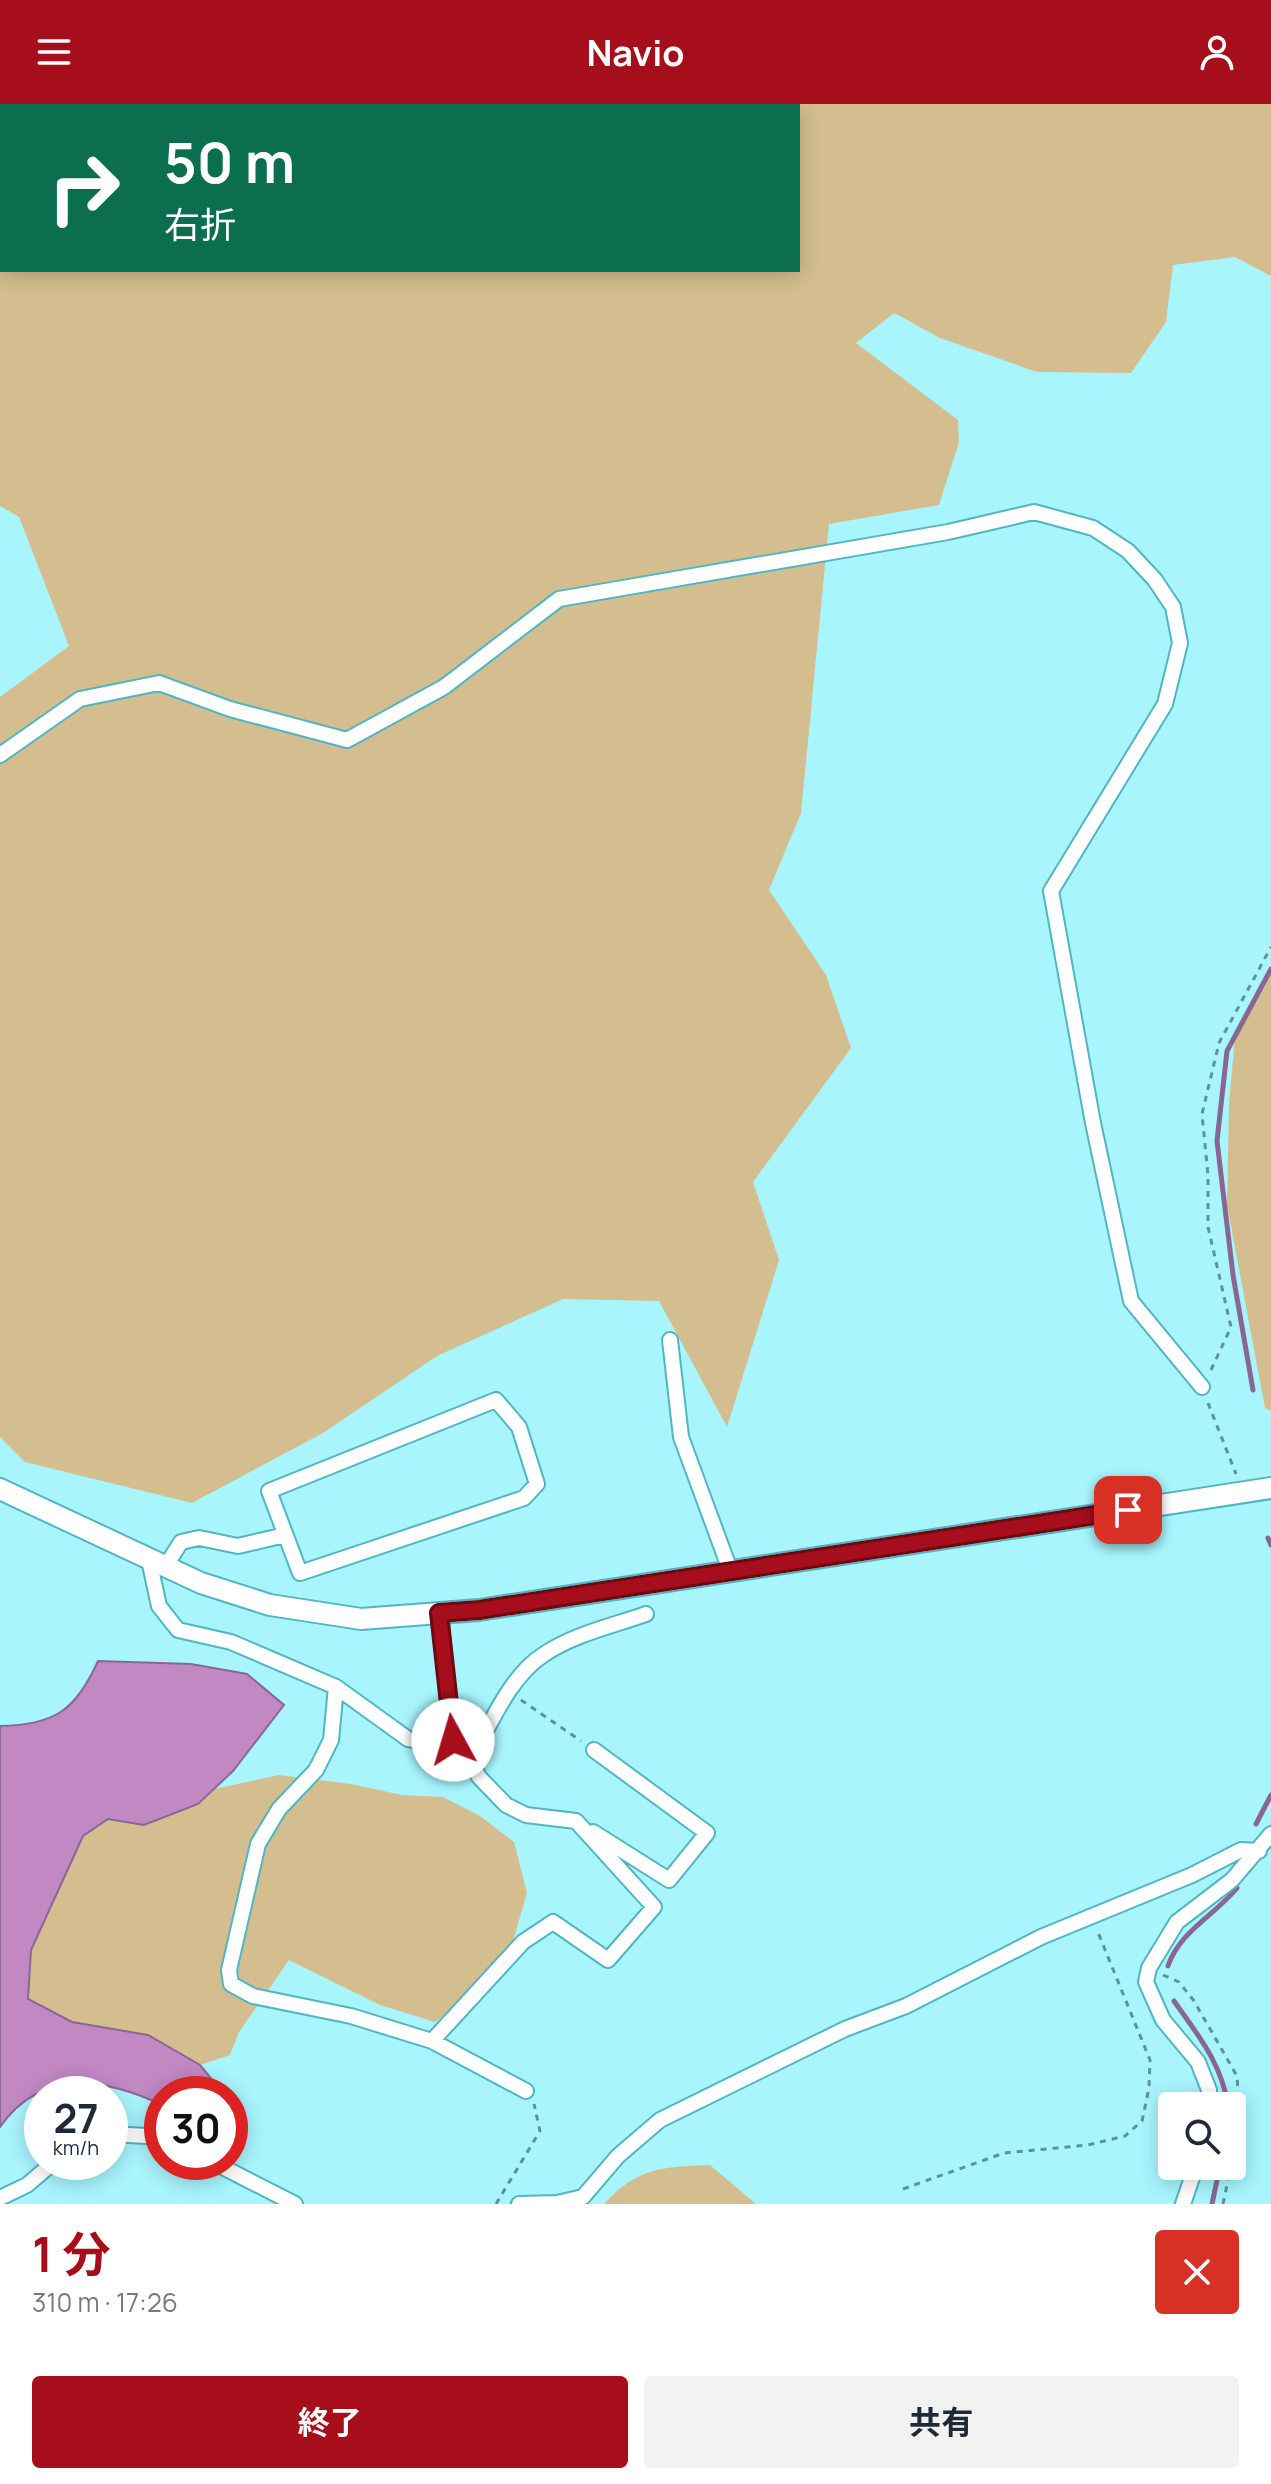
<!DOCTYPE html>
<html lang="ja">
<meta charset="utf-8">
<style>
:root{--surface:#fff;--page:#f2f2f3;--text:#1f2937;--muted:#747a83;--accent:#a60e1b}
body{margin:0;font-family:Manrope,"Noto Sans JP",sans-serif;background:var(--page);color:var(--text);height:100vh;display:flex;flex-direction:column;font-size:30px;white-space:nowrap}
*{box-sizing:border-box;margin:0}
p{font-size:26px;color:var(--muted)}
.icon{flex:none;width:44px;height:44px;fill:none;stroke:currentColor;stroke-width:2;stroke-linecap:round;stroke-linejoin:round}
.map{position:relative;height:2100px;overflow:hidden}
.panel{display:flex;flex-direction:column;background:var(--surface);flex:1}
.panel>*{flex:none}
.top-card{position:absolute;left:0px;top:0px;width:800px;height:168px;box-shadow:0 4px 20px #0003;background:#0b6e4f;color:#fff;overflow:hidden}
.fabs{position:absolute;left:1158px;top:1988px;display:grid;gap:16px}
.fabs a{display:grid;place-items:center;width:88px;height:88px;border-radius:8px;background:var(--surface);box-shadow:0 4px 20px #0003;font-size:40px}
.speed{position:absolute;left:24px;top:1972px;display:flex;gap:16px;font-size:40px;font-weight:700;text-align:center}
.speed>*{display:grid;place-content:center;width:104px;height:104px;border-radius:50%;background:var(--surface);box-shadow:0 4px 20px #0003;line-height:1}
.speed small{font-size:20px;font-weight:400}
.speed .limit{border:12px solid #d22;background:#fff;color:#111}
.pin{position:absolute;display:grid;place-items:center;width:68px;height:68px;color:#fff;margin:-34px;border-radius:16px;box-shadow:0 4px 12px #0006}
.me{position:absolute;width:88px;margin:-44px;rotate:354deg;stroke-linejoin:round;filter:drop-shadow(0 0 6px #0008)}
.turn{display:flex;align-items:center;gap:28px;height:168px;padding:0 32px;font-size:36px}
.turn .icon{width:104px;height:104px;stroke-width:2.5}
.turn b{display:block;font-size:56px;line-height:68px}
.round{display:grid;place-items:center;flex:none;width:84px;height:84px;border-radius:8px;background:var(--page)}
.head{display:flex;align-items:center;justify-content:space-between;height:136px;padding:0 32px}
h1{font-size:48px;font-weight:700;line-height:60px;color:var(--accent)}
.button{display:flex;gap:16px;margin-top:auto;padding:16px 32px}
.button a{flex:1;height:92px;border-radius:8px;background:var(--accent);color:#fff;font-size:32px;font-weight:700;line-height:92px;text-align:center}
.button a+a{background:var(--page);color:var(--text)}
header{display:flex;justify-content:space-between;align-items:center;height:104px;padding:0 32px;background:var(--accent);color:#fff;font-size:36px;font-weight:700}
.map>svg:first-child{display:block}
.green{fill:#d4be8f;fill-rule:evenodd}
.water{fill:#c288c4;stroke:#886893;stroke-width:2}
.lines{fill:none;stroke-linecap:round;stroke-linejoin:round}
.stream{stroke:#886893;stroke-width:5}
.street-casing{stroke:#50b6c2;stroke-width:18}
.secondary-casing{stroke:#50b6c2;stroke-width:24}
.path{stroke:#5c939a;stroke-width:3;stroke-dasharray:6 6;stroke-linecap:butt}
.street{stroke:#fff;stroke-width:14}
.secondary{stroke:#fff;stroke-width:20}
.route-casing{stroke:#6c0912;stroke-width:20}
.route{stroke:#a60e1b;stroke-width:14}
</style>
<header><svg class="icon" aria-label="menu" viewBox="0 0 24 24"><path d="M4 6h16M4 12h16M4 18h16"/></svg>Navio<svg class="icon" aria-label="person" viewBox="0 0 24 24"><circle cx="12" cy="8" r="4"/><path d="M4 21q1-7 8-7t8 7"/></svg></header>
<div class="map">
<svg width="1271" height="2100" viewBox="0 0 1271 2100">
<rect width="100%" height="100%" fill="#a8f5fe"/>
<path class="green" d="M0,0H1271V172L1235,153L1173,161L1166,218L1131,269L1037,268L940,234L894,209L856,239L958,316L959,338L939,401L829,420L801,709L769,786L826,871L851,944L753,1078L779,1156L727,1323L659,1197L563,1195L437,1252L323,1329L192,1399L25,1358L0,1333V593L69,542L19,413L0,402ZM2,2H798V166H2Z
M1271,862V1307L1265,1304L1227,1101L1229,999L1235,933Z
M279,1671L351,1680L402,1691L443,1693L480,1712L514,1738L527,1789L513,1837L486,1882L435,1918L380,1901L289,1856L239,1928L230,1951L200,1961L148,1931L72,1918L28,1895L31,1847L83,1732L108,1715L144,1721L198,1700L214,1685Z
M710,2061L756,2100H604C638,2063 662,2063 710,2061Z"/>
<path class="water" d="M98,1557L191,1560L247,1570L284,1601L233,1667L198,1700L144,1721L108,1715L83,1732L31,1846L28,1895L72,1918L148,1931L200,1961L224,1990H162V2001C105,1974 41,1964 0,2023V1622C55,1621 76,1606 98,1557Z"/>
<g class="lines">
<path class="stream" d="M1253,1286L1233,1171L1217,1037L1227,947L1271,865
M1268,1434L1271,1441
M1256,1720L1271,1691
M1168,1862C1180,1827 1214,1812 1237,1784
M1174,1897C1198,1931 1222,1960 1228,2002
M1212,2100L1220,2062"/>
<defs>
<path id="street" d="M0,651L80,595L159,579L230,605L347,636L444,583L559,495L948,428L1034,408L1093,424L1128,447L1155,476L1173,503L1180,539L1165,600L1051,787L1093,1019L1131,1197L1202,1283
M670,1236L681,1333L730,1466
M496,1296L519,1323L537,1380L524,1394L300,1469L269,1387Z
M149,1456L159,1502L178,1526L231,1538L336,1583L408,1635L432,1640L453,1636
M165,1463L181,1438L199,1434L238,1442L285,1431
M336,1583L331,1636L316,1666L279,1705L258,1740L229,1866L231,1880L253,1892L351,1912L432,1937L526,1987
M470,1656C490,1622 509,1573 543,1551C574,1530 612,1522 646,1510
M593,1728L669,1776L707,1729L594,1646
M432,1937L523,1838L553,1818L608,1856L654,1803L576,1717L526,1711L506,1701L479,1673L470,1656L453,1636L439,1509
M1208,2002L1209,1986L1198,1958L1163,1916L1146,1878L1149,1864L1177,1818L1232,1776L1271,1730
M110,2030L147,2032L162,2037
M213,2058L295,2100
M0,2094L27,2081L54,2058
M519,2100L557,2099L583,2093L618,2052L660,2016L845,1925L906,1902L1041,1833L1192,1771L1241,1746L1259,1747
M1183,2100L1196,2062"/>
<path id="secondary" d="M0,1385L201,1479L270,1501L361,1515L479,1506L1271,1384"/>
</defs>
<use href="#street" class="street-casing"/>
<use href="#secondary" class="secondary-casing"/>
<path class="path" d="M1211,1266L1231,1223L1208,1123V1071L1202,1010L1219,939L1271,843
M1208,1299L1236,1370
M521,1596L581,1637
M1163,1871L1179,1878L1194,1897L1237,1972L1239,2003L1232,2057
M903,2085L1004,2049L1088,2041L1125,2032L1142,2017L1149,1984L1150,1956L1097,1826
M496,2100L540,2027L534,2000
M1223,2100L1231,2062"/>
<use href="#street" class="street"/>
<use href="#secondary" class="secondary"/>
</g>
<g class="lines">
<defs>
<path id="route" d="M453,1636L439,1509L479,1506L1128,1406"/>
</defs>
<use href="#route" class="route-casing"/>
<use href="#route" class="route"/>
</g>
</svg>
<div class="fabs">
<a><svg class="icon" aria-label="search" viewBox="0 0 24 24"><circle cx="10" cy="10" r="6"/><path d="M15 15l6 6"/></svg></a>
</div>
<div class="speed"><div>27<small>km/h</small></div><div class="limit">30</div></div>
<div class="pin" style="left:1128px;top:1406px;background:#d93025"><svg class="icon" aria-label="arrive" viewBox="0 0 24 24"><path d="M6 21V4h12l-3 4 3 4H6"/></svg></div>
<svg class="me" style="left:453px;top:1636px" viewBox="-20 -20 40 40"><circle r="19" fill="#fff"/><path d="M0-13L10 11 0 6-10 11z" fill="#a60e1b"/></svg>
<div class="top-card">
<div class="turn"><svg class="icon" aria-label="right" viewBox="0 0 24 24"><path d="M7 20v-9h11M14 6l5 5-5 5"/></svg><div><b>50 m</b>右折</div></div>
</div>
</div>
<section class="panel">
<div class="head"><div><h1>1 分</h1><p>310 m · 17:26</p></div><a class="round" style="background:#d93025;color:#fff"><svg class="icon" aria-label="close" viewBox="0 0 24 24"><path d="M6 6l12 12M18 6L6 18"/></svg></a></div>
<div class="button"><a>終了</a><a>共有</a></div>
</section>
